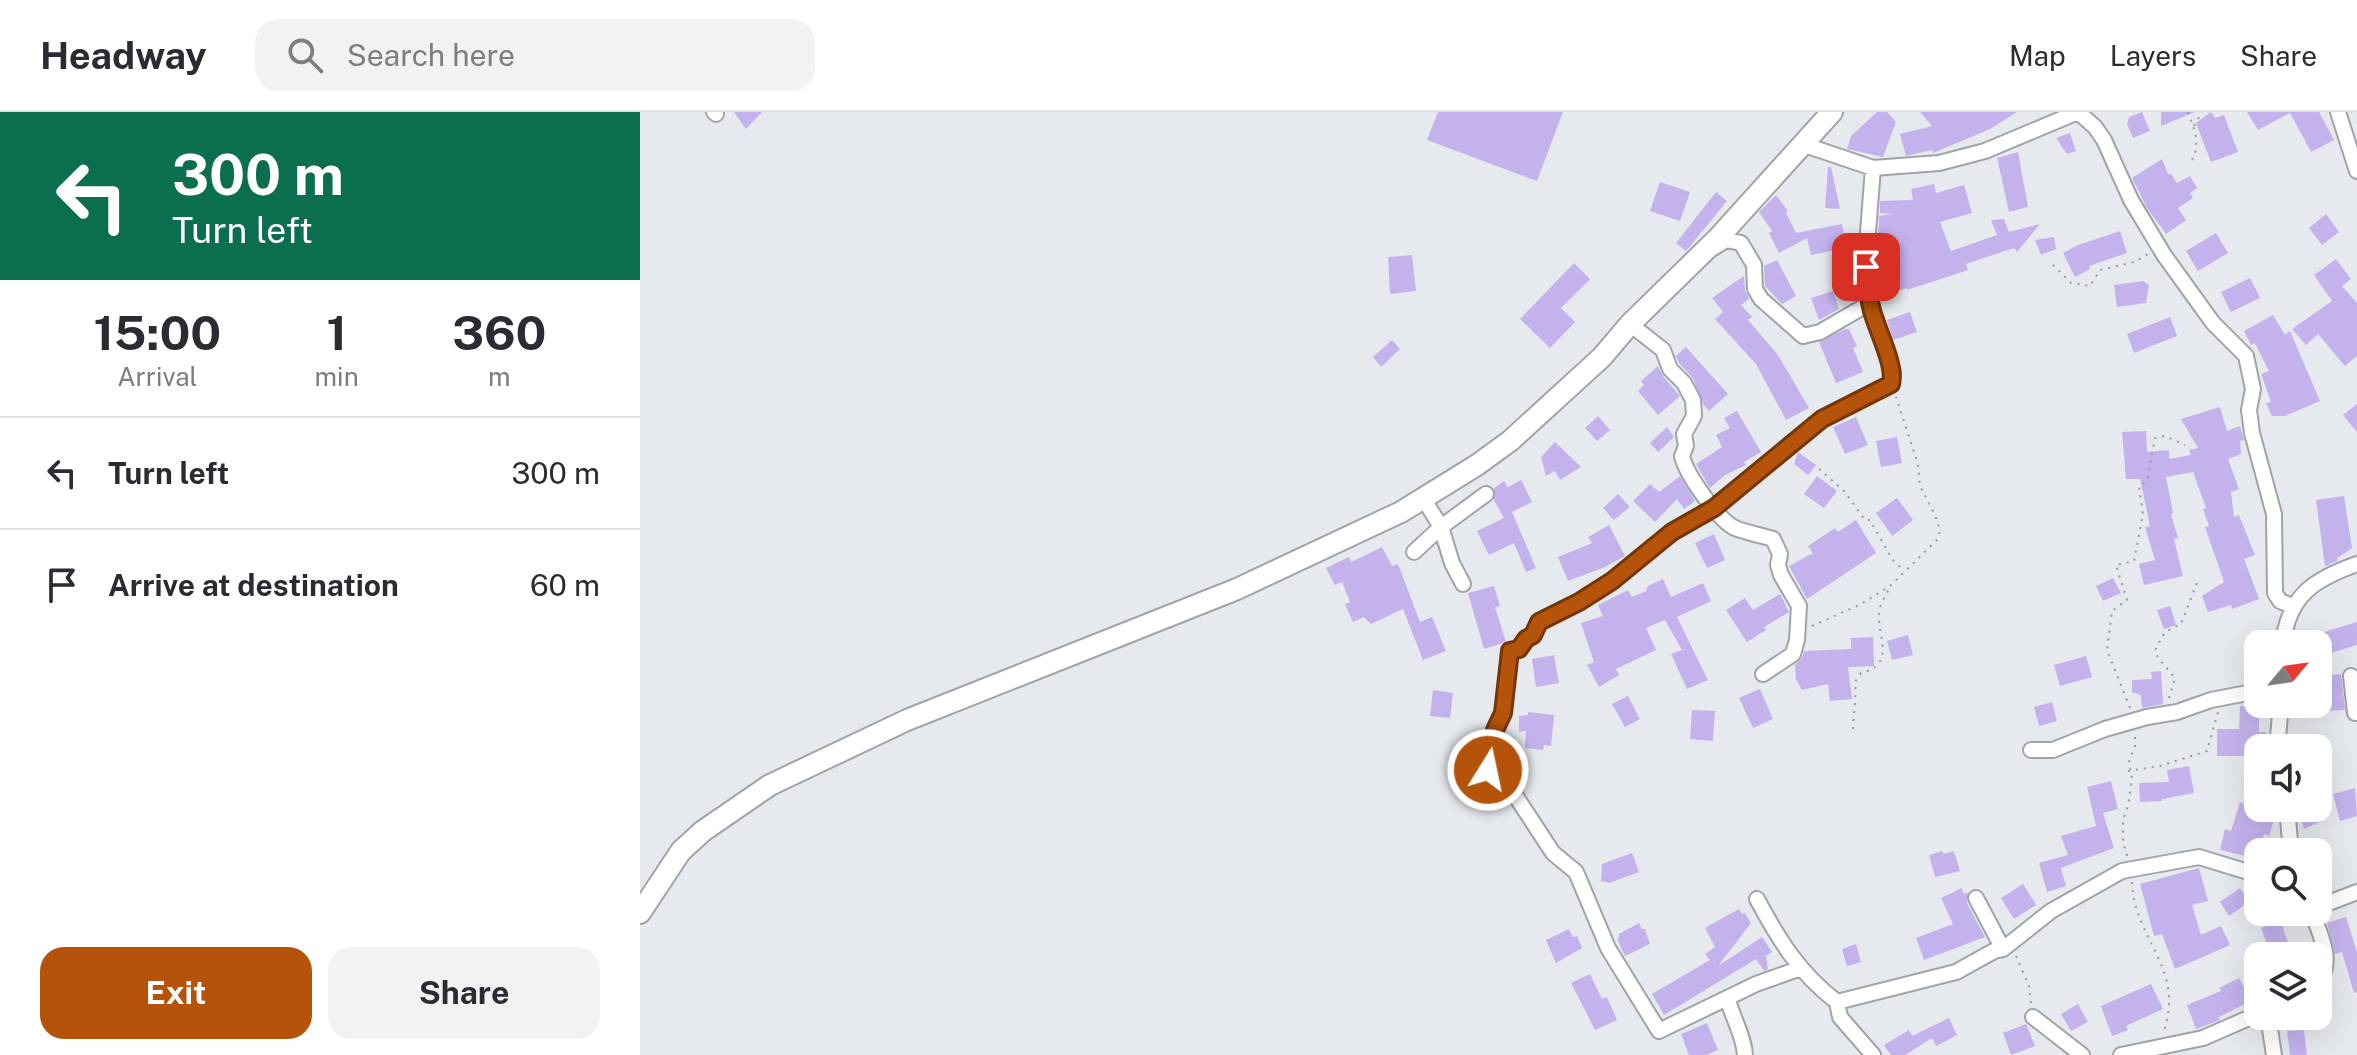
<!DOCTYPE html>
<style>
:root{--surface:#fff;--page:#f2f2f3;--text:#2b2b33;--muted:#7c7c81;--line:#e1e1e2;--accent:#b45309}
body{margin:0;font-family:"Public Sans",sans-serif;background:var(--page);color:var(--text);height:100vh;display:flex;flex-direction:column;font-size:30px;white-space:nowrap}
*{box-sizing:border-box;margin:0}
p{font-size:26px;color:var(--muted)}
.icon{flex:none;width:44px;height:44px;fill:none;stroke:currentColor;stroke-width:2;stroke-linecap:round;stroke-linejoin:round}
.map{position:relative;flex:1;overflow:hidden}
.side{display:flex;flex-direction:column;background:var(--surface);width:640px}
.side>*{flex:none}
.top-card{background:#0b6e4f;color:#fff;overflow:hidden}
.needle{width:52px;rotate:61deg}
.tools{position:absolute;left:1604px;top:518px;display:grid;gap:16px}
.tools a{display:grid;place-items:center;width:88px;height:88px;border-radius:16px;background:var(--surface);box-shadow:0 8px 32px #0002;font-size:40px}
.pin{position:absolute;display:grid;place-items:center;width:68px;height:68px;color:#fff;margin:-34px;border-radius:16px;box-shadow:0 4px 12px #0006}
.me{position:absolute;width:88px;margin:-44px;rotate:10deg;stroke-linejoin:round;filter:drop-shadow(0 0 6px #0008)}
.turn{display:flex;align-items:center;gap:28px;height:168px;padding:0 40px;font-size:36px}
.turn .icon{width:104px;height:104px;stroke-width:2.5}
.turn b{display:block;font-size:56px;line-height:68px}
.eta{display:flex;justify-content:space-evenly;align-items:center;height:136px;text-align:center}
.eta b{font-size:48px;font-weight:700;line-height:56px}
.action{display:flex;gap:16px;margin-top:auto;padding:16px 40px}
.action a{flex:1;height:92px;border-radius:24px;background:var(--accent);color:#fff;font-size:32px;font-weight:700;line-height:92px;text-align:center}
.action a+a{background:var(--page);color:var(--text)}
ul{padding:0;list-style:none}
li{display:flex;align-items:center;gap:24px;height:112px;padding:0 40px;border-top:2px solid var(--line)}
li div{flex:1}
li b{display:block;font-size:30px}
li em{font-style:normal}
header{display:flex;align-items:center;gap:48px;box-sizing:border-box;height:112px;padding:0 40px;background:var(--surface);border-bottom:2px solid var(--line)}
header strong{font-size:38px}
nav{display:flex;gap:44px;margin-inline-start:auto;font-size:28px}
.search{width:560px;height:72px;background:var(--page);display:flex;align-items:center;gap:20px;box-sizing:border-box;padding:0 28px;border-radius:24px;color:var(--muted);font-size:30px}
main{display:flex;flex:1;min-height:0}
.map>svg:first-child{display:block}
.building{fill:#c4b2ed}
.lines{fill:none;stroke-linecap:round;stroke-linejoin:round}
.street-casing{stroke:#a0a3a7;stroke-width:18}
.secondary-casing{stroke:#a0a3a7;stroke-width:24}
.path{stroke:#96989b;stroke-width:2;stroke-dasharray:2 6;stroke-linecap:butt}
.street{stroke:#fff;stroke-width:14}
.secondary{stroke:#fff;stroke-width:20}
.route-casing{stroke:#753606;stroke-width:20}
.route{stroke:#b45309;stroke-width:14}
</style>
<header>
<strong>Headway</strong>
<div class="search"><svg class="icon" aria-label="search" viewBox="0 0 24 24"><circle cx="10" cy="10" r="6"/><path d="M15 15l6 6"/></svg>Search here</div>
<nav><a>Map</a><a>Layers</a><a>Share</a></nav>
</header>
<main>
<section class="side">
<div class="top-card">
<div class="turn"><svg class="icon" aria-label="left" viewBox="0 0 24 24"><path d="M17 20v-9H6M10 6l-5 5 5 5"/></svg><div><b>300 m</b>Turn left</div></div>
</div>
<div class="eta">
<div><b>15:00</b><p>Arrival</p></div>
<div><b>1</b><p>min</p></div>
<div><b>360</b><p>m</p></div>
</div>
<ul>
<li><svg class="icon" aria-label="left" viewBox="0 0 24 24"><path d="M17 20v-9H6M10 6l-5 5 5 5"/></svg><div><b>Turn left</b></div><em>300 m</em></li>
<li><svg class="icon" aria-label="arrive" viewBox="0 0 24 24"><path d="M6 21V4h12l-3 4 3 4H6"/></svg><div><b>Arrive at destination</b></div><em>60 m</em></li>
</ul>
<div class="action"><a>Exit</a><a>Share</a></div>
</section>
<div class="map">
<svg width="1717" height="943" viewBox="0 0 1717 943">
<rect width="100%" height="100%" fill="#e6eaee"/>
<path class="building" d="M94,0H122L106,17Z
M798,0H923L897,69L787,28Z
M1237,0H1247L1256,10L1243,45L1207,37L1211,24Z
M1280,0H1377L1350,17L1293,41L1292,38L1266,44L1260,22L1292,14Z
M1502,0L1510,19L1493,26L1487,12L1489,5Z
M1521,0H1555L1521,14Z
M1571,0L1575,6L1584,3L1598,40L1571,50L1556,11Z
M1607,0H1679L1694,28L1671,40L1650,1L1618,18Z
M1430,21L1436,39L1427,42L1416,26Z
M1378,40L1388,95L1369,100L1357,46Z
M1522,47L1528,62H1531L1537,71L1550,64L1557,76L1550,81L1553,86L1538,96L1546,108L1526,122L1507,96L1492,66Z
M1188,55H1191L1200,97L1185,96Z
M1020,70L1050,80L1040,109L1010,99Z
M1294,72L1296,81L1324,73L1332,101L1300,110L1311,139L1357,123L1351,108L1364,107L1369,120L1400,112L1377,140L1374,136L1326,152L1328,158L1267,178V176L1241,184L1237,170L1239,104L1252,102L1240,101V89L1273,88L1271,77Z
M1076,80L1087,89L1046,139L1036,131Z
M1136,83L1148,99L1146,101L1156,121L1202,112L1207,136L1171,143L1167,126L1139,141L1129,121L1132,119L1119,100Z
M1686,102L1699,120L1682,133L1669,116Z
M1480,119L1487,141L1449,154L1450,157L1435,165L1423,141L1438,133Z
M1576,121L1588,141L1558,159L1546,139Z
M1414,125L1416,137L1401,143L1395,128Z
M772,143L776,179L750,182L748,145Z
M1696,147L1711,167L1702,174L1717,191V244L1705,254L1678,222L1666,233L1652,217L1692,189L1674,163Z
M1137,148L1156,184L1142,192L1125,174L1124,154Z
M934,151L950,167L921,196L935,210L910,236L880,207Z
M1104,164L1105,178L1109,187L1101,193L1112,205L1108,208L1138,243L1169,296L1146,308L1116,252L1075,207L1083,200L1072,186Z
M1610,166L1620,186L1591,200L1581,180Z
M1503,169L1509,173L1506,191L1477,195L1474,173Z
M1193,179L1199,197L1179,208L1171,186Z
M1270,200L1277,220L1253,228L1247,208Z
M1633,203L1645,223L1650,219L1680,289L1645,304H1632L1626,291L1631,290L1621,262L1629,259L1615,231L1611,233L1604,219Z
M1530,205L1537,224L1494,241L1487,222Z
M1205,217H1209L1217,234L1213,236L1223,260L1196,271L1179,230Z
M752,228L760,237L741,255L733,245Z
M1046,235L1088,282L1069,299L1063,292L1053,266L1039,251L1036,244Z
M1018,254L1023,264L1040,284L1018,303L998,279L1004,273L1001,269Z
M1717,292V320L1703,303Z
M1580,295L1587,319L1600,314L1604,328L1600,329L1601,342L1588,347L1599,377L1591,380L1594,405L1599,403L1615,443L1604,447L1619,487L1592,497L1591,493L1568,500L1562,484L1584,470L1565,415L1569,414L1563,397L1566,396L1553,360L1526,365L1533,401L1531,402L1538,426L1534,427L1543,464L1504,473L1499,452L1515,448L1505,415L1510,414L1500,367H1486L1482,320L1506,319L1507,340L1529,338V347L1551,343L1549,338L1558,336L1541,307Z
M1097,299L1121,340L1104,350L1106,353L1085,363L1070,376L1056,352L1082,335L1076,323L1090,316L1084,306Z
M958,304L970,318L957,329L945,316Z
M1216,305L1228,333L1205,342L1193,315Z
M1027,315L1034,325L1018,340L1010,331Z
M1257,325L1262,351L1241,355L1236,329Z
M915,330L941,355L920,368L915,359L906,364L901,345Z
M1158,340L1176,353L1168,363L1154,352Z
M1040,364L1055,389L1044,397L1037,387L1015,410L993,389L1010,372L1019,380Z
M1177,364L1197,379L1184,396L1164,382Z
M881,368L892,390L872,400L896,456L886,460L874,431L849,443L837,419L864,406L854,388V376L864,369L868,375Z
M978,382L990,395L974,408L963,396Z
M1704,384L1712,436L1697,446V449L1685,454L1676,388Z
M1257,386L1273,408L1252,424L1236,401Z
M1216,408L1236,441L1167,487L1149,454L1173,441L1168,434L1195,416L1198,420Z
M969,413L985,444L965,455L928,469L918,445L952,431L948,425Z
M1074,422L1085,448L1067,456L1055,431Z
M742,435L752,454L758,452L780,510L792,505L806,539L783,548L763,497L731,512L724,505L713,510L705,492L710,490L702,470L695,473L686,456L709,445L711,450Z
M1473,466L1481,481L1463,489L1456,474Z
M1023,467L1031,485L1063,471L1071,489L1037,505L1068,568L1047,577L1031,542L1042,538L1025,508L1006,516L1016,538L976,557L979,563L959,575L947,553L954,550L941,511L963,504L958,493L988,478L992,485L1006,479L1008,474Z
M854,474L860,494L855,495L866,530L844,537L828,481Z
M1140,482L1149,500L1124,515L1126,518L1107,530L1086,498L1105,486L1113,498Z
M1530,494L1536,513L1524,517L1517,498Z
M1717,510V533L1678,545V532H1653L1654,529Z
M1268,523L1273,543L1252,548L1247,529Z
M1233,525L1234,554L1208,555L1212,587L1190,589L1188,572L1162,578L1156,567L1155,553L1162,546L1164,539L1211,537V526Z
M914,543L919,571L896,575L892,547Z
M1446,544L1452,565L1420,574L1414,553Z
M1521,559L1523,592L1502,596L1501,583L1492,580V568L1512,567L1511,560Z
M1701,562L1705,598L1686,599L1683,564Z
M1120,577L1133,607L1113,616L1099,586Z
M793,578L813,581L810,606L790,604Z
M988,584L1000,607L985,615L972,592Z
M1412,590L1417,609L1399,614L1394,595Z
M1600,594L1619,595V620H1626V636H1618V644H1577V617H1599Z
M1052,598L1075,599L1073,629L1050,627Z
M888,600L914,603L911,634L904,633L903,638L885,636L886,619L879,620V604L888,603Z
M818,647L832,648L830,664H817Z
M1549,654L1554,681L1522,687V689L1500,690L1499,671L1529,670L1527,658Z
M1471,669L1478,697L1463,701L1474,736L1421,756L1426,774L1407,780L1399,751L1428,743L1421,724L1456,714L1447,675Z
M1715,676L1717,704L1700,709L1693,682Z
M1600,690L1636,702L1629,724L1624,722L1618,747L1580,738L1585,717L1591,719Z
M1657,696H1676L1682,709L1664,717Z
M1303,739V742L1314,739L1320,759L1295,765L1289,743Z
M992,741L999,760L969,771L961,769L962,752Z
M1688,744L1692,767L1678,769V746Z
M1559,756L1568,789L1552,793L1561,823L1581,814L1590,833L1535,857L1522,822L1514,824L1500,772Z
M1383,772L1396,793L1374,807L1361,786Z
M1322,776L1323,781H1328L1327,791L1345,825L1284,848L1276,826L1313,812L1301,786Z
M1600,776L1609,790L1589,804L1580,790Z
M1099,797L1102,802L1105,801L1111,811L1078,854L1122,825L1132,840L1126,844L1128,857L1124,859L1116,847L1024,903L1012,882L1070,848L1065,842L1075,835L1065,816Z
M1706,805L1717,840V880L1714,881L1702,840L1695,842L1687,811Z
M1642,808L1644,820L1654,844H1632L1628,835L1621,816Z
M999,811L1002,817H1005L1010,832L985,844L978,829L979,822Z
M929,817L933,825L937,824L942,836L916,851L906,828Z
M1216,832L1221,850L1207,854L1202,837Z
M950,862L962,887L967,885L977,908L955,918L931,871Z
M1599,866L1611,889L1579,905L1580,908L1556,917L1547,893L1581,879L1579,876Z
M1511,872L1523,897L1486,914L1488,918L1472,924L1461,894Z
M1438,892L1448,910L1431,919L1421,902Z
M1309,906L1317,923L1296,934L1292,926L1265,943H1251L1244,933L1269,918L1272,924Z
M1067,911L1078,938L1067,943H1049L1041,922Z
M1386,912L1395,934L1371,943L1363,921Z
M1664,918L1667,943H1650L1647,919Z"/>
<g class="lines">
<defs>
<path id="street" d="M74,0L76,2
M1438,0L1455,15L1464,28L1491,88L1524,143L1573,211L1606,244L1613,277L1609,298L1612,321L1634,402L1635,481L1640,489L1652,494
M1698,0L1717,59
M1162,32L1233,56L1299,51L1345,39L1438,0
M1073,136L1086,128L1101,131L1114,153L1115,177L1121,187L1163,224L1180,220L1230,191
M990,212L1023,238L1030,257L1044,271L1053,288L1054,304L1044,322L1046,334L1042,344C1046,362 1078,408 1095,416C1107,421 1121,423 1133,427L1140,442L1138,453L1141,463L1159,494L1157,528L1153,542L1123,562
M783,386L801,415L846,382
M774,440L801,415L812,451L823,472
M1643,532C1648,484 1674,467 1717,452
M1711,564L1715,601H1717
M1637,636L1641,592
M1391,638H1413L1465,617L1507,605L1537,600L1571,588L1618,579
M1647,696L1651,740
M1336,786L1363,837
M1117,787C1139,828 1159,861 1197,890L1316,860L1354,839L1363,837L1411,799L1482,759L1559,745L1618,763
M1678,795L1717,780
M1672,800C1680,823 1695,849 1678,870
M1161,856L1116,872L1019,919L968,836L936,760L913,741L875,683L851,668L848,658L855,618L863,601L870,539L879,537L886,527L893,523L899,510L939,490L972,469L1032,420L1074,396L1182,307L1251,272L1253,260L1227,179V133L1233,56
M1088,888C1093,907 1104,924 1105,943
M1197,890L1200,905L1233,943
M1628,904L1634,943
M1393,905L1442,943
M1481,943L1563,926L1618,902"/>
<path id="secondary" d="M0,801L41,739L63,719L130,673L267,608L597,477L761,400L837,353L870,329L962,245L990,212L1078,126L1192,0"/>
</defs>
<use href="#street" class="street-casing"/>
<use href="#secondary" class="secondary-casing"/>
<path class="path" d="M1548,0C1554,18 1561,30 1552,48
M1554,14L1562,0
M1413,153L1431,171L1450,174L1460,158L1494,150L1508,142
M1179,357L1204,379L1225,408H1230L1252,447L1264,459
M1172,514L1221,492L1250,474L1298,427L1300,418L1295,403L1280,374L1278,352L1256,285
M1529,586L1535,566L1518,546L1515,538L1525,520L1541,512L1557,471
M1490,596L1467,538L1472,499L1487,488L1476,453L1494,449L1503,402L1499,374L1507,369L1515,326L1525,324L1545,333
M1213,617C1213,601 1217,586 1215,570L1221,561C1257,552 1237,526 1239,500C1240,492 1246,483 1250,475
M1488,659L1520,654L1567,639L1578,600
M1487,744L1483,730V708L1488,694L1492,667L1489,650L1495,634V622
M1492,770C1494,828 1545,855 1524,919
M1376,844L1389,874L1391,891"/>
<use href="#street" class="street"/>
<use href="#secondary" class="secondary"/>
</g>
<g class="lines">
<defs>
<path id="route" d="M848,658L855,618L863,601L870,539L879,537L886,527L893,523L899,510L939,490L972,469L1032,420L1074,396L1182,307L1251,272C1256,254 1237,218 1232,199C1228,184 1227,170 1226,155"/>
</defs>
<use href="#route" class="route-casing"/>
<use href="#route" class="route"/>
</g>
</svg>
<div class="tools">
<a><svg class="needle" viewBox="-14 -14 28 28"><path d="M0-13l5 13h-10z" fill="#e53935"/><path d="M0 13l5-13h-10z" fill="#7c7c81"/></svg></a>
<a><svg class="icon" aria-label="sound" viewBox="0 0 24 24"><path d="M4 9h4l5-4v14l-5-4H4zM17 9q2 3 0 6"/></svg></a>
<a><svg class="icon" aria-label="search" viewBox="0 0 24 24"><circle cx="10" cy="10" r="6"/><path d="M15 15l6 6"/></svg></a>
<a><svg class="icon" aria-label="layers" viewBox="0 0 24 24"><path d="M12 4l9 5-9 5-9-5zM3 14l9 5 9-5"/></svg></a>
</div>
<div class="pin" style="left:1226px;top:155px;background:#d93025"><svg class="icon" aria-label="arrive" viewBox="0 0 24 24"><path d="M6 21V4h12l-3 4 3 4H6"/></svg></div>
<svg class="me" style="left:848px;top:658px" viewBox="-20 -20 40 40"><circle r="17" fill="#b45309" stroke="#fff" stroke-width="3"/><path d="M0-11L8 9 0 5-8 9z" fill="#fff"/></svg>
</div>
</main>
